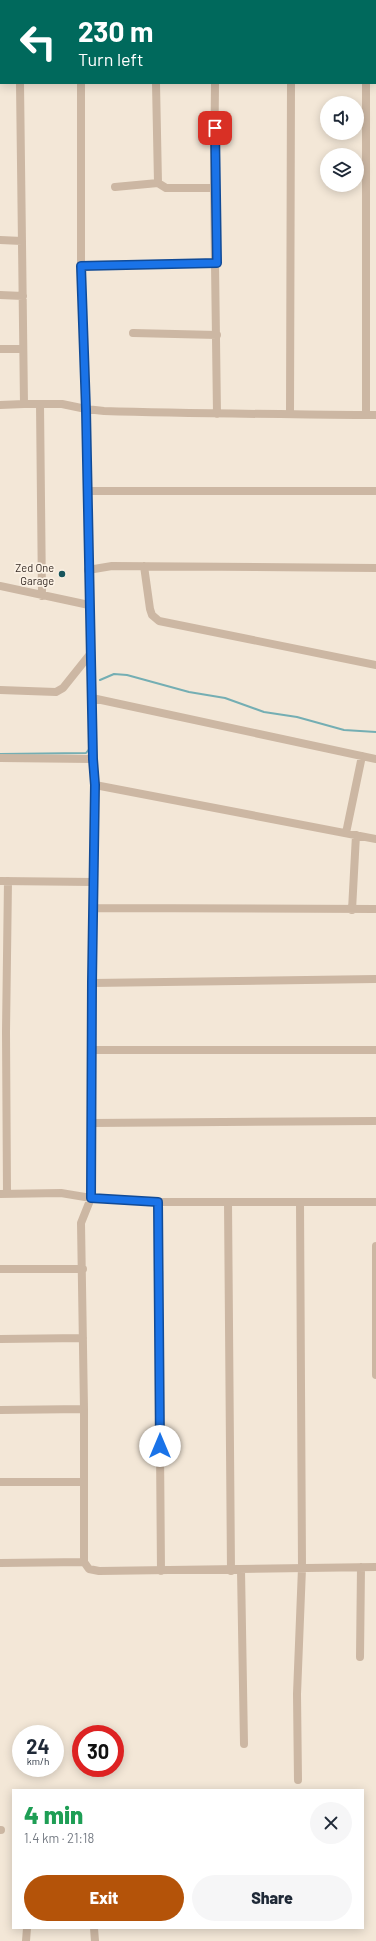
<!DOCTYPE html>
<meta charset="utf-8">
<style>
:root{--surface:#fff;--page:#f6f6f7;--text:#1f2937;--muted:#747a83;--accent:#b45309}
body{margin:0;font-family:Barlow,sans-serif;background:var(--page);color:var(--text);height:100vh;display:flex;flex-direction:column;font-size:15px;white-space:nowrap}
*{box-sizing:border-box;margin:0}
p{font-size:13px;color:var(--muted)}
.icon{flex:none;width:22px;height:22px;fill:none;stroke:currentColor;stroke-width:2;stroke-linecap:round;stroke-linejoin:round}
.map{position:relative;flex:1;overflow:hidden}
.details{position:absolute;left:12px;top:1789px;width:352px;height:140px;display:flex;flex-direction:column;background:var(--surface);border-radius:0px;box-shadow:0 2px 10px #0003}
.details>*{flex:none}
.top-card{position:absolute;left:0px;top:0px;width:376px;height:84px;box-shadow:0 2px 10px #0003;background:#00695c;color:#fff;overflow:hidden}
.tools{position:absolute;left:320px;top:96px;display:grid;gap:8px}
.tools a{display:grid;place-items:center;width:44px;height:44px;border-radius:50%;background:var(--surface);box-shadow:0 2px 10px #0003;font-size:20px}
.speed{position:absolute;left:12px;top:1725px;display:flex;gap:8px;font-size:20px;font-weight:700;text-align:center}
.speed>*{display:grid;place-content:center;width:52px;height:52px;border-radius:50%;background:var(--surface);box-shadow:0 2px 10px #0003;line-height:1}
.speed small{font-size:10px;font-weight:400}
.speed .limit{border:6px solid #d22;background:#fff;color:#111}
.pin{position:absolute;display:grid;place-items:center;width:34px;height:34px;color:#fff;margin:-17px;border-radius:8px;box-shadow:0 2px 6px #0006}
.me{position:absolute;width:44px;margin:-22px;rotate:0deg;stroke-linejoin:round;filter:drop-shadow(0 0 3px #0008)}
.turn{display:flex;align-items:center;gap:14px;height:84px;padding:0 12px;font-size:18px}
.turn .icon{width:52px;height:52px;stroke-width:2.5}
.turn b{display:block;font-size:28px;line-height:34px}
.round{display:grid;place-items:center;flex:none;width:42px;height:42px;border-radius:21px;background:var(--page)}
.overview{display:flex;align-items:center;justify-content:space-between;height:68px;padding:0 12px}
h1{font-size:24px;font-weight:800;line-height:30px;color:#1e9e55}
.primary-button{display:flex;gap:8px;margin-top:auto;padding:8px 12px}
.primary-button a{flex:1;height:46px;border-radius:24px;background:var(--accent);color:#fff;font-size:16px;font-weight:800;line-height:46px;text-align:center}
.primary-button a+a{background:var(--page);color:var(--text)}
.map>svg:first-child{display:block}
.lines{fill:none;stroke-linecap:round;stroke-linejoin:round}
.stream{stroke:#74aeb3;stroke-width:2}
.minor{stroke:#ccb7a3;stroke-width:8}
.route-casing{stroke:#114b97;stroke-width:10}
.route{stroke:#1a73e8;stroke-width:7}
.poi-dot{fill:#17555c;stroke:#fbf1e4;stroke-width:1.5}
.labels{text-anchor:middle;stroke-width:3.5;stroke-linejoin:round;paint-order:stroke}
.poi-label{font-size:11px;fill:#362b25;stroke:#fbf1e4;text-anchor:end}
</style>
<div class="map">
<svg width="376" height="1941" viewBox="0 0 376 1941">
<rect width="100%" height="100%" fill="#f3e7d7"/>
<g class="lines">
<path class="stream" d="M100,680L114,674L127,675L189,692L225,698L264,712L297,717L344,730L376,732
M0,754L86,753L90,748"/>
<path class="minor" d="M26,0V1
M244,0V1
M78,1V0
M315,1V0
M375,54H376
M0,61H1
M20,83L24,404H62L86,409L104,411C195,414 285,414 376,415
M81,83V265L86,409L93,759L95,785L92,983L91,1198L81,1223L84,1409V1562
M156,83L158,183L166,188H214
M215,83L214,188L217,414
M366,83V415
M115,187L158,183
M0,240L22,241
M81,265L217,263
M0,295L23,296
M133,333L217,335
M0,349H23
M40,404L42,596
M0,405L24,404
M290,413L291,83
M87,491H376
M144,566L150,609L152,615L159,621L376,665
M88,570L112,566L376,568
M0,586L89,605
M0,690L56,692L63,688L91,653
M92,698L376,759
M0,758L93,759
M95,785L376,839
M346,833L362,756
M0,881L93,882
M94,908L376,909
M352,910L356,835
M92,983L376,979
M93,1050H376
M91,1123L376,1121
M0,1194L61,1193L91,1198L158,1202H376
M7,1194L6,1032L8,881
M158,1202L161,1571
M228,1202L231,1571
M376,1246V1375
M0,1269H83
M0,1339L83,1338
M0,1410L84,1409
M0,1482H84
M0,1563L84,1562L89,1569L99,1571L376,1567
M241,1570L244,1744
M360,1657L361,1567
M298,1780L297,1694L302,1568L300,1202
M0,1830H1
M94,1928L95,1941
M26,1941L27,1928"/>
</g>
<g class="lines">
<defs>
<path id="route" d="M160,1446L158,1202L91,1198L92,982L95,785L93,759L86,410L81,266L217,263L215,128"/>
</defs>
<use href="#route" class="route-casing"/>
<use href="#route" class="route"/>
</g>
<circle class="poi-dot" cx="62" cy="574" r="4"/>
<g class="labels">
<g class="poi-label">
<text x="54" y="572">Zed One<tspan x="54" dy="13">Garage</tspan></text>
</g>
</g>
</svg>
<div class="tools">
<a><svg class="icon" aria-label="sound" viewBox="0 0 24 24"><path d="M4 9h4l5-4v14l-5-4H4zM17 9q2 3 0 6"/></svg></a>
<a><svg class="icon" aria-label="layers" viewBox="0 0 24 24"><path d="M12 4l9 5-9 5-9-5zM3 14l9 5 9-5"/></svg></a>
</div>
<div class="speed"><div>24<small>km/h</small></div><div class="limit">30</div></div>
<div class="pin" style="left:215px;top:128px;background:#d93025"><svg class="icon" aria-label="arrive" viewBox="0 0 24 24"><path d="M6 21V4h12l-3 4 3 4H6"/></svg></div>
<svg class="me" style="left:160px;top:1446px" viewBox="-20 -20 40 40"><circle r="19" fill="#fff"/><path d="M0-13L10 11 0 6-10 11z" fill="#1a73e8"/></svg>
<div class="top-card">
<div class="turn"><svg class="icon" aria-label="left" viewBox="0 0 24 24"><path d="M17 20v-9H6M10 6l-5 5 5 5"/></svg><div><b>230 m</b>Turn left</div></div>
</div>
<section class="details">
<div class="overview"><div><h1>4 min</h1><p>1.4 km · 21:18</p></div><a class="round"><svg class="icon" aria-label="close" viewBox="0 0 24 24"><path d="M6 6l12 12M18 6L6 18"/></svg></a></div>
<div class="primary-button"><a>Exit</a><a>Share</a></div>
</section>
</div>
